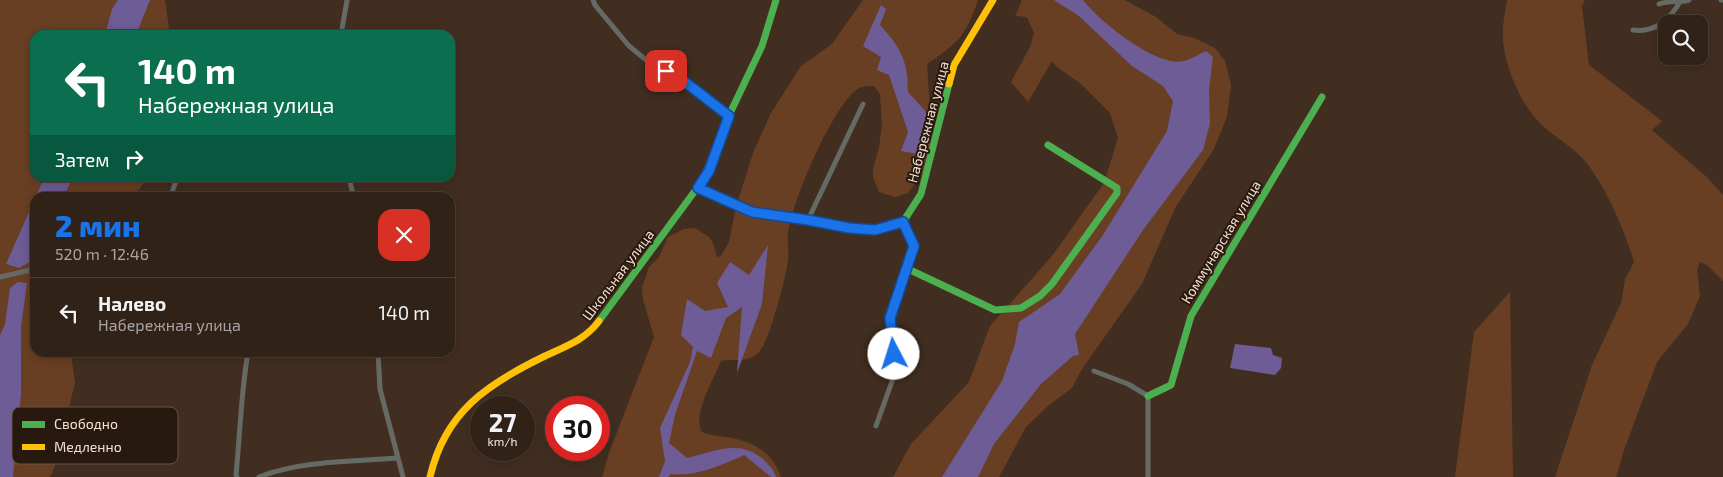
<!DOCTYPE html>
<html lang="ru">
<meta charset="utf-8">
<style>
:root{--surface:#312218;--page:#3d2f25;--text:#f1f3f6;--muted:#a8a4a2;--line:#4c3f37;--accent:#1a73e8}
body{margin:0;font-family:"Exo 2",sans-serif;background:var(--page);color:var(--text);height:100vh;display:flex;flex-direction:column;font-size:19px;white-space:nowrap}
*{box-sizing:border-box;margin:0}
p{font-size:16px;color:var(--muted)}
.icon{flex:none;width:28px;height:28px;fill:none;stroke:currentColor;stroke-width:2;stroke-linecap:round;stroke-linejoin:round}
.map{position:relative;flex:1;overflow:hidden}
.details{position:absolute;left:30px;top:192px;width:425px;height:165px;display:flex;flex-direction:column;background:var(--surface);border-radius:15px;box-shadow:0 2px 12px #0003,0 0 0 1px var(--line)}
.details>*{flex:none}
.top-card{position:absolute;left:30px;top:30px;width:425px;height:152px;border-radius:15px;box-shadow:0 2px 12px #0003,0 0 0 1px var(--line);background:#0b6e4f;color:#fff;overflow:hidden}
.controls{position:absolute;left:1658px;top:15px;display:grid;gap:10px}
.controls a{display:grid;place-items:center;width:50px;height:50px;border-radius:10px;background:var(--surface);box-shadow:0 2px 12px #0003,0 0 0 1px var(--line);font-size:25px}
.speed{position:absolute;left:470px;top:396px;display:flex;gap:10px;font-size:25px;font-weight:700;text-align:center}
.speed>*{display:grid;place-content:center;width:65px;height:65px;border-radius:50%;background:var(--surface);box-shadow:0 2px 12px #0003,0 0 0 1px var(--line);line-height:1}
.speed small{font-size:12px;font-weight:400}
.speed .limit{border:8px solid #d22;background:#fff;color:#111}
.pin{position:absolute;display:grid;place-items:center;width:42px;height:42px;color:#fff;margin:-21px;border-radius:10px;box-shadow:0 2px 8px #0006}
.me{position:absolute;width:55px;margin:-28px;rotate:355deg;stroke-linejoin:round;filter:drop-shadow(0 0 4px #0008)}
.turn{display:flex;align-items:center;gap:18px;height:105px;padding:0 25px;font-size:22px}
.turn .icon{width:65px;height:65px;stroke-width:2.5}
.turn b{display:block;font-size:35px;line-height:42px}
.then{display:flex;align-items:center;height:48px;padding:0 25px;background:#0003;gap:10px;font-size:19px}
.round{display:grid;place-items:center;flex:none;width:52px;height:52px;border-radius:15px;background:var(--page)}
.headline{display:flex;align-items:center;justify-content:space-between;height:85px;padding:0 25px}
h1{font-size:30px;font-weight:800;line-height:38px;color:var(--accent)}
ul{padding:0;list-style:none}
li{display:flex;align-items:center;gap:15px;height:70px;padding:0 25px;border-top:1px solid var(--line)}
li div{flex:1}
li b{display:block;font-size:19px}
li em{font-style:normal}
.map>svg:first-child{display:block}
.green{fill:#693f23}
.water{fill:#6d5c96}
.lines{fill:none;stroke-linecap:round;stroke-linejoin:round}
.street{stroke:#666a65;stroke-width:5}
.fast{stroke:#4caf50;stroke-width:7}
.slow{stroke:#ffc107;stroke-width:7}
.route-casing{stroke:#114b97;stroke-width:12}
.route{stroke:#1a73e8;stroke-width:9}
.labels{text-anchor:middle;stroke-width:4;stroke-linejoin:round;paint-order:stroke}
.street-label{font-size:14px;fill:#f6dfd1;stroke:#28190e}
.key{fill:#28190e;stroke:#665448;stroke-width:1}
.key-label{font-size:14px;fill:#f6dfd1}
</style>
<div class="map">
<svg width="1723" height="477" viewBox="0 0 1723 477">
<rect width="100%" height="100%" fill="#412e20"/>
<path class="green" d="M0,0H165L170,35H35V178H147L134,197L35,198V352L71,353L75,383L62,436L63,440L52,474L49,477H0Z
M863,0H978C966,36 958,43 927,64L932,142L924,171L908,193L895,197L879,192L873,177V169L879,147L882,125L880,94L874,86C869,86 863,86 859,88C833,104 792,202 788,233C787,242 789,251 788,260C786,278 770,338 760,351C748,364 735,358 721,361C714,379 692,414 702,432C713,437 725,436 736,439C758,444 774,456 781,477H602L610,450L652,342L654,337L643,299L642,288L649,267L659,257L668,237L684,229L695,228L709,237L713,243L717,257L721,256L729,242L736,207L753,153L771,113L801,66L832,44Z
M1022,0H1125L1156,17L1177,34L1194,38L1215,48L1225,61L1231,85L1227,117L1214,149L1175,208L1142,284L1082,369L1072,388L1049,405L1026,427L999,477H893L911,444L969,382L990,326L1052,256L1104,183L1118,138L1110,113L1081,84L1057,67L1052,61L1028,102L1011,82L1030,47L1034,33L1027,17L1015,16Z
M1507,0H1585L1582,6L1589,65L1662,121L1652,130L1708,178L1723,195V281L1707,265L1700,262L1697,269L1700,296L1688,324L1657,362L1624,450L1616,477H1555L1592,365L1621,303L1625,279L1634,262C1624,229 1609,194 1589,166C1577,149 1558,140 1543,126C1521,107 1501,60 1503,30C1503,20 1506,10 1507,0Z
M1670,56H1698L1697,65L1668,64Z
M1510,292L1513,477H1455L1474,332Z"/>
<path class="water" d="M118,0H150L136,35H105L112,9Z
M1054,0H1083C1099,21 1157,68 1184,61C1192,59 1199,54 1206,51L1213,57L1209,89L1210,123L1203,150L1143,230L1075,334L1079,355L1073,356L1041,384L994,444L978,477H942L1002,381L1015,344L1019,322L1060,294L1103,235L1167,131L1173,101L1163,86L1132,66L1079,16Z
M881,5L886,9L880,25C901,48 908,61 908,92L928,114L917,154L901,151L908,132L889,75L877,70L881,57L863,46Z
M44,178H73L63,197L35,198V255L33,260L19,268L6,264Z
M768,245L762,304L737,373L742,307L726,318L711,358L697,351L675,415L669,443L687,458C716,451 741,438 765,461C770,466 774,470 776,477H771L744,455C723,465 694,477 671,474L668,477H659L665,461L660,428L690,362L693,347L681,335L687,299L705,311L728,307L717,283L730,262L749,275Z
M18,282L27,283L21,327V394L13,477H0V335L5,324L10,288Z
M1235,344L1271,348L1273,355L1282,358L1281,368L1275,375L1230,368Z"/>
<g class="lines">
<path class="street" d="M593,0L595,5L629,46L651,64L685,82L729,115
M1721,0H1723
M1659,4C1670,0 1678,3 1689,0
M1633,30C1655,33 1669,20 1680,2
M341,35L347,0
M349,178L354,198
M170,198L177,178
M808,220L863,104
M0,277L35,269
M378,352L380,389L403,477
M1094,371L1128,384L1148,396V477
M876,426L895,373L890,317L914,246L903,222
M237,477L236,475C240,434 241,393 248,352
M259,477C303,460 352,462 397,458"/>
<path class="fast" d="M698,188L752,212L849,228L875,230L903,222L921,194L949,84
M906,268L995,310L1021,308L1040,296L1052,284L1117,193V188L1048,145
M599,321L703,180L724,126L762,46L776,0
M1148,396L1171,385L1191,316L1322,97"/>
<path class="slow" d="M949,84L954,65L993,0
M430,477C445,412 487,384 545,356C566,346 585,340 599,321"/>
</g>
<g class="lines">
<defs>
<path id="route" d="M666,71L685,82L729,116L709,171L698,188L752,212L808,220L849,228L875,230L903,222L914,246L890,318L894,354"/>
</defs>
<use href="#route" class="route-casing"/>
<use href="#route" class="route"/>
</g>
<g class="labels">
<g class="street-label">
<text transform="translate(928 122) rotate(-75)" y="5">Набережная улица</text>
<text transform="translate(1221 242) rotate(-59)" y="5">Коммунарская улица</text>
<text transform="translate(618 275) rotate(-53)" y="5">Школьная улица</text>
</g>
</g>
<rect x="12" y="407" width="166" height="57" rx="8" class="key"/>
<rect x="22" y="421" width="23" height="7" fill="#4caf50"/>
<rect x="22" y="444" width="23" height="6" fill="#ffc107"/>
<g class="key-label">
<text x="54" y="429">Свободно</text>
<text x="54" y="452">Медленно</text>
</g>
</svg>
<div class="controls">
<a><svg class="icon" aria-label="search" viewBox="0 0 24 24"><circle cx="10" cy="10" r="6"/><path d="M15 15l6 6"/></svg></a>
</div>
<div class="speed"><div>27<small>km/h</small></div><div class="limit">30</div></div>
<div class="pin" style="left:666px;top:71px;background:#d93025"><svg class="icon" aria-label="arrive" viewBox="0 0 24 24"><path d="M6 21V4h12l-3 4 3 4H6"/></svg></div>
<svg class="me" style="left:894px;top:354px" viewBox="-20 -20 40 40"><circle r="19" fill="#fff"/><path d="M0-13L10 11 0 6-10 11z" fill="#1a73e8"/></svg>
<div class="top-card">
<div class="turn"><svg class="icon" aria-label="left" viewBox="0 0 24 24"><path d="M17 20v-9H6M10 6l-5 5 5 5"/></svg><div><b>140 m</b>Набережная улица</div></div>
<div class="then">Затем<svg class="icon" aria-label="right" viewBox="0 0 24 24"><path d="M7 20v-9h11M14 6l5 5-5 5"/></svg></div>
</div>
<section class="details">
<div class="headline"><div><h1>2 мин</h1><p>520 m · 12:46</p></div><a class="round" style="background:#d93025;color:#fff"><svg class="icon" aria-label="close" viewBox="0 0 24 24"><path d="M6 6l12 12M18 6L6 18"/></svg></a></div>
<ul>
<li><svg class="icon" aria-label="left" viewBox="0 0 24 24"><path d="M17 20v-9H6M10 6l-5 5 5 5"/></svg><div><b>Налево</b><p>Набережная улица</p></div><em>140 m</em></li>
</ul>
</section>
</div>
